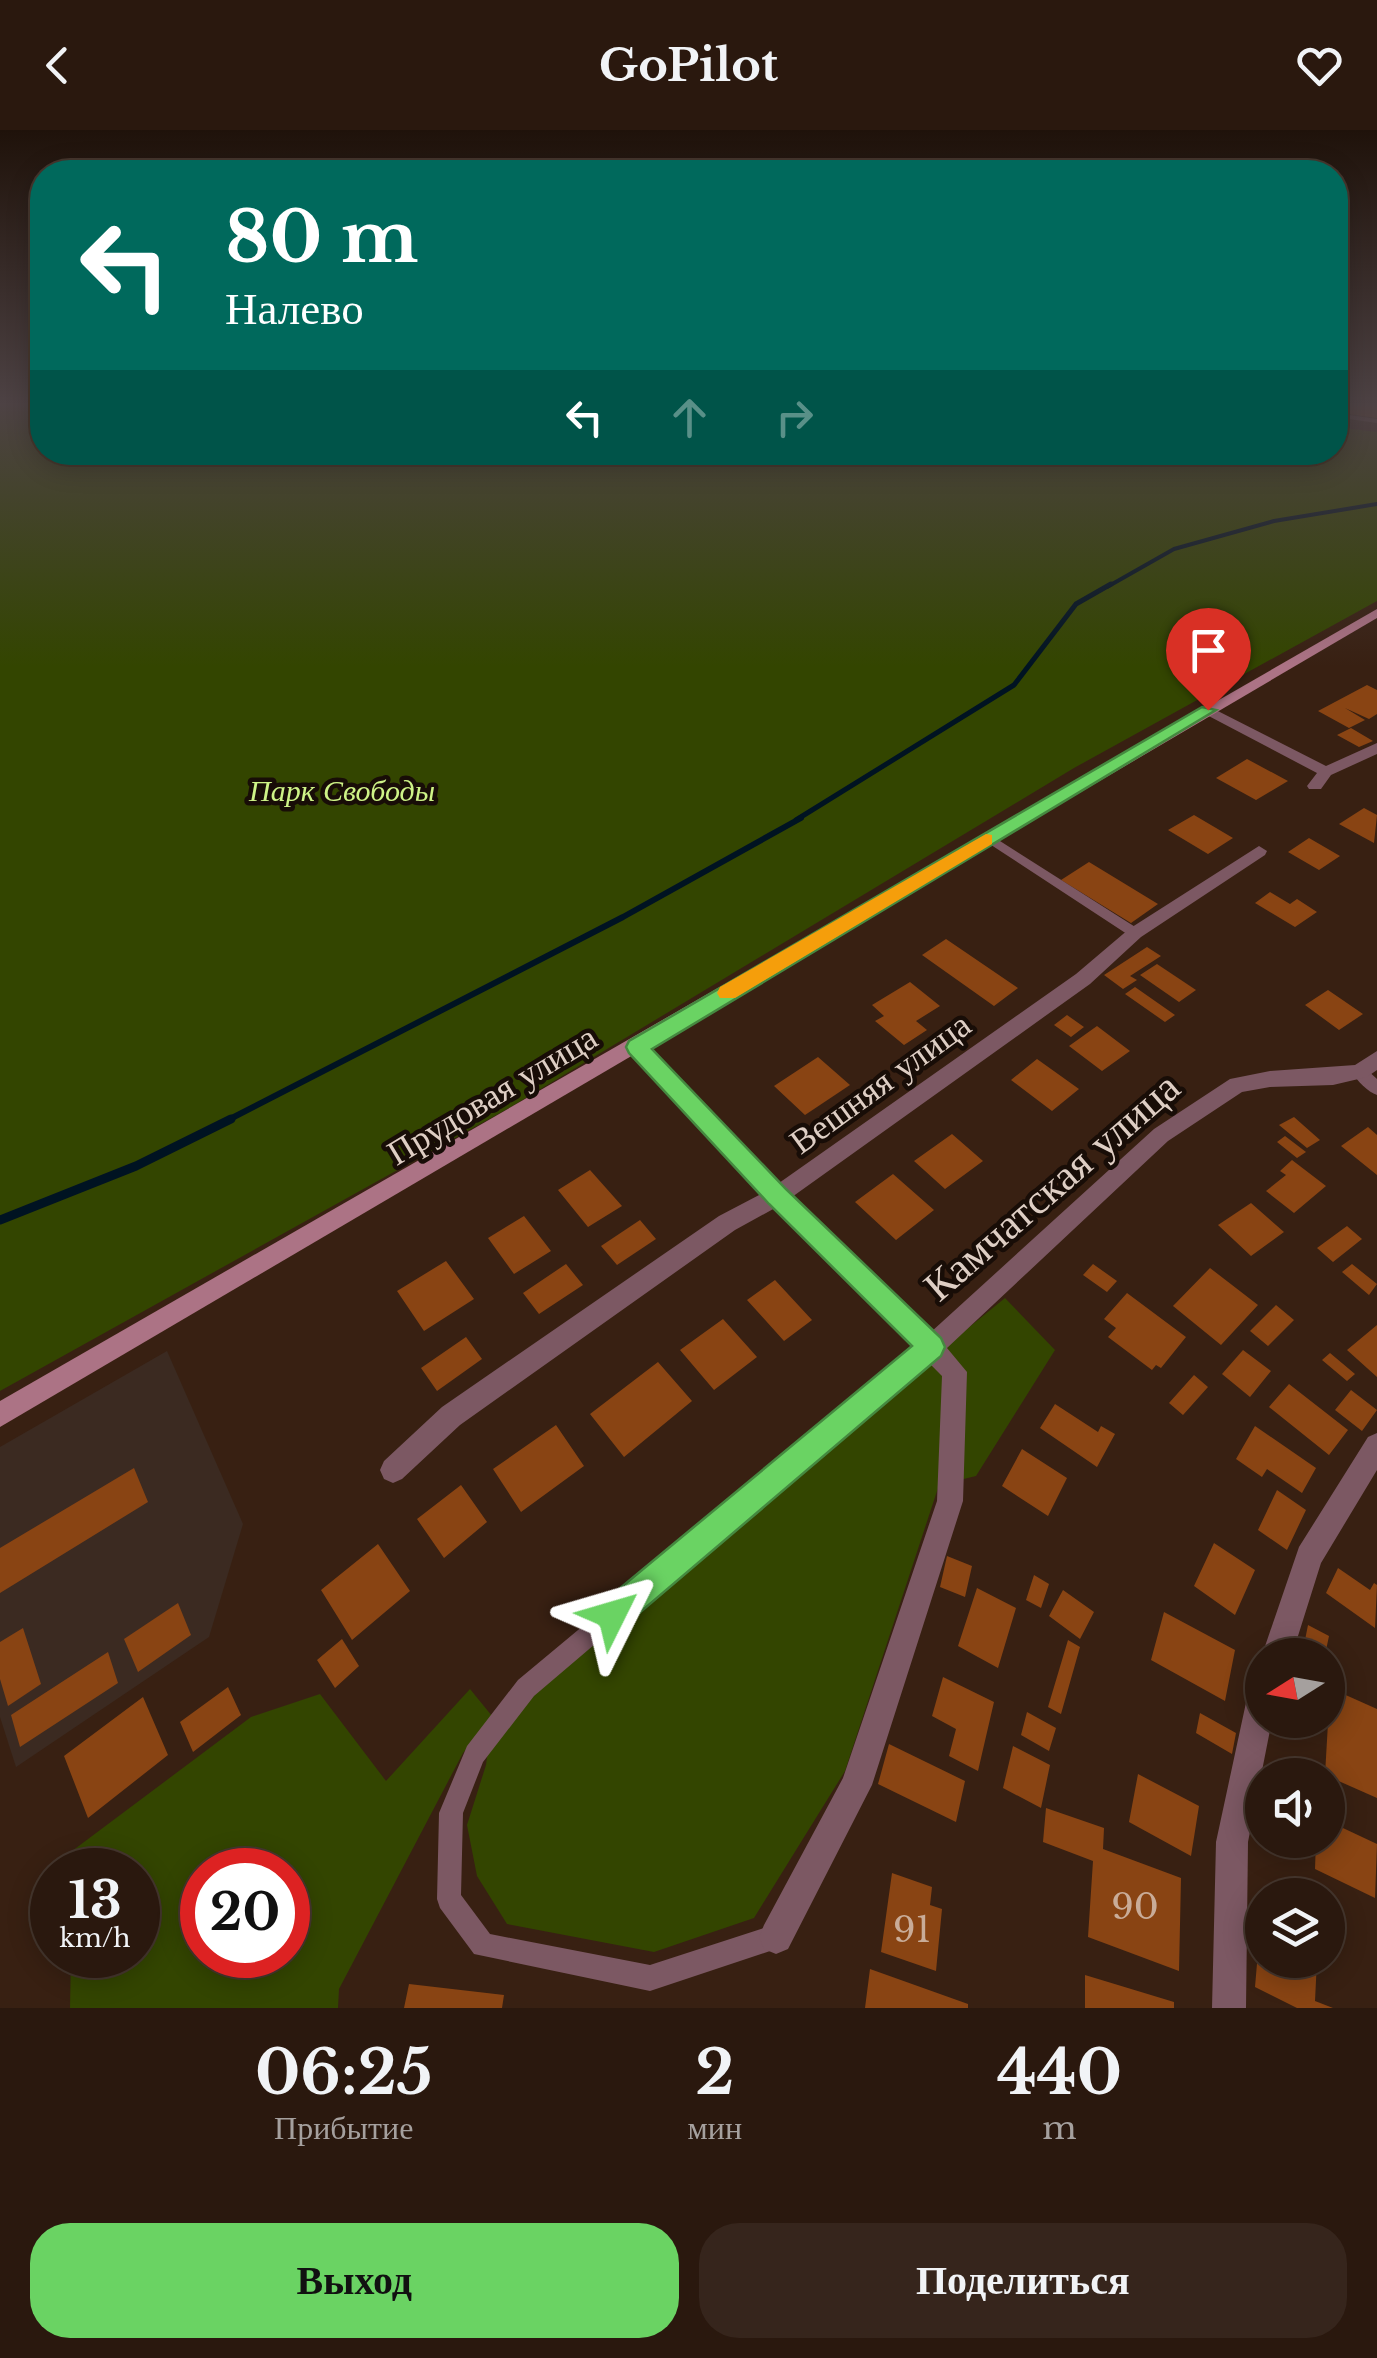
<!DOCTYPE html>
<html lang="ru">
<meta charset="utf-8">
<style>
:root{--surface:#2a180e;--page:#36251c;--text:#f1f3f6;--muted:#a5a09e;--line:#46372e;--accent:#6ad363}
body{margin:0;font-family:"Libre Baskerville",serif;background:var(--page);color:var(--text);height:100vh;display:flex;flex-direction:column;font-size:38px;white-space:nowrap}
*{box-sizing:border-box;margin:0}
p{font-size:32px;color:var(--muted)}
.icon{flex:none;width:55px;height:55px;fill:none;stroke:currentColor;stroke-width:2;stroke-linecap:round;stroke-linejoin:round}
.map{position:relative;height:1878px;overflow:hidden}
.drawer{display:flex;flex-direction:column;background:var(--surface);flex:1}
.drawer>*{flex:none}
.guide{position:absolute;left:30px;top:30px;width:1318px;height:305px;border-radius:40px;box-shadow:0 5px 25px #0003,0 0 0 2px var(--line);background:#00695c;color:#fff;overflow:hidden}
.needle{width:65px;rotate:259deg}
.controls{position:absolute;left:1245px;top:1508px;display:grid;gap:20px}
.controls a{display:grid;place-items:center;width:100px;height:100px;border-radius:50%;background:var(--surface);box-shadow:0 5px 25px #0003,0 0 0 2px var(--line);font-size:50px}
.speed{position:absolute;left:30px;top:1718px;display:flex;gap:20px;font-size:50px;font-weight:700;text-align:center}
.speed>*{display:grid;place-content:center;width:130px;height:130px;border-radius:50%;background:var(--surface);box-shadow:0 5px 25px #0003,0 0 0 2px var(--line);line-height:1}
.speed small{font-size:25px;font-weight:400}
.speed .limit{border:15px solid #d22;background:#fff;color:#111}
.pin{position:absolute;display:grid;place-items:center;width:85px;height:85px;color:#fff;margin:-102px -42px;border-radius:50% 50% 50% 0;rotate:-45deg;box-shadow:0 0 10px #0007}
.pin .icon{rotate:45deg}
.me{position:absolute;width:110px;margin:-55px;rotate:50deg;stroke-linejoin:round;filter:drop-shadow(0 0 8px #0008)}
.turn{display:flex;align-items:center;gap:35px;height:210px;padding:0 30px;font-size:45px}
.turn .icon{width:130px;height:130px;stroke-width:2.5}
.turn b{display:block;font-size:70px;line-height:85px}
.lanes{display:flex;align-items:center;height:95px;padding:0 30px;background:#0003;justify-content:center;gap:50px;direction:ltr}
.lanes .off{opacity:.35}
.eta{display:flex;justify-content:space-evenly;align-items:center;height:170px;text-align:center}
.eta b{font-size:60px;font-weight:700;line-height:70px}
.cta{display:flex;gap:20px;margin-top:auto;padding:20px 30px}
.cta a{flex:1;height:115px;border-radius:40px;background:var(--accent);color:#111;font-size:40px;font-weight:700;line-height:115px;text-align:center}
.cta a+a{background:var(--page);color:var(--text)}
header{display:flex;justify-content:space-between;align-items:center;height:130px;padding:0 30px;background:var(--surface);font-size:45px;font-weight:700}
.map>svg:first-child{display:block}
.commercial{fill:#3b2a21}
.green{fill:#334500;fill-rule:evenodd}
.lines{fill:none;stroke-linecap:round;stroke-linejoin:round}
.stream-far3{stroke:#001322;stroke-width:4}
.stream-far2{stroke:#001322;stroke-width:5}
.stream-far1{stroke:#001322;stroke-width:6}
.stream{stroke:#001322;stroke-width:9}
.building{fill:#894413}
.lane{fill:#7c5863;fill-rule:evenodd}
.street{fill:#7c5863;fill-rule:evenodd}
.secondary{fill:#ac7385;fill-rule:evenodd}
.route{fill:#6ad363;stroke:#458940;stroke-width:2.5}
.slow{fill:#f59e0b}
.labels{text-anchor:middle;stroke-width:9;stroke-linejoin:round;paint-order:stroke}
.far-park-label{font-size:30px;font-style:italic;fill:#cef387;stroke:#180d07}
.street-label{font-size:35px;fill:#decec4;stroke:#180d07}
.near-number-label{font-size:35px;fill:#c9ac98}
.near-street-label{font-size:42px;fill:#decec4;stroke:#180d07}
</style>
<header><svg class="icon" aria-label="back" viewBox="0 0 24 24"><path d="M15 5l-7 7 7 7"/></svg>GoPilot<svg class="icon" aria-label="heart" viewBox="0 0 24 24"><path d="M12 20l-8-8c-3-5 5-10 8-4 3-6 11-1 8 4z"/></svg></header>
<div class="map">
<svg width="1377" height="1878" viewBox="0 0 1377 1878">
<rect width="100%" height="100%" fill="#382012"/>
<path class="commercial" d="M167,1221L243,1394L209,1507L16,1637L0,1587V1317Z"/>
<path class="green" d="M0,274H42V322H1335V297L1377,302V471L1074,638L509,978L0,1261Z
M1005,1168L1055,1220L976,1346L939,1355L845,1641L754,1788L654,1822L507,1794L477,1746L467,1695L486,1635L492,1588L463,1623L339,1859L338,1878H70L71,1825H138V1740H52V1756L48,1739L251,1587L320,1564L386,1651L470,1559L492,1586ZM202,1740H288V1825H202Z"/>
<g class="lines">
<path class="stream-far3" d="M1107,457L1174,419L1274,391L1377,374"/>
<path class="stream-far2" d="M796,690L1014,555L1076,474L1111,454"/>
<path class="stream-far1" d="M226,991L623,787L801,688"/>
<path class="stream" d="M0,1090L136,1036L231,989"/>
</g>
<path class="building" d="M1335,274H1377V288L1335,282Z
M1367,555L1377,560V584L1369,589L1345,578L1365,590L1349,598L1318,581Z
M1351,598L1373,611L1359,617L1337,605Z
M1247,629L1288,651L1256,670L1216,648Z
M1364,678L1377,685L1374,713L1339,694Z
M1194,685L1233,708L1208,724L1168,700Z
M1309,708L1340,726L1319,740L1288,722Z
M1089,732L1158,774L1131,793L1061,750Z
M1270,762L1290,774L1297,769L1317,782L1295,797L1255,773Z
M946,809L1018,858L994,876L922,825Z
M1147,817L1161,826L1130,846L1137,850L1123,859L1104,845Z
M1157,834L1196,860L1179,872L1140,845Z
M910,852L940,876L916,891L927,900L904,915L875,891L884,886L872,875Z
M1135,857L1175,885L1165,892L1125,864Z
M1328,860L1363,884L1339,900L1305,875Z
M1067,885L1084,897L1071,907L1054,895Z
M1097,896L1130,921L1102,941L1069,916Z
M818,927L850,955L805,985L774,956Z
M1037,929L1079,959L1052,981L1011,950Z
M1294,987L1320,1010L1307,1018L1279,995Z
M1368,997L1377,1005V1045L1341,1016Z
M952,1004L983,1031L945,1059L914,1031Z
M1285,1006L1306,1022L1297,1028L1277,1012Z
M1292,1030L1326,1056L1294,1083L1266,1061L1286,1045L1280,1041Z
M590,1040L622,1076L588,1097L558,1060Z
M893,1044L934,1080L896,1110L855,1072Z
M1251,1073L1284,1102L1251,1126L1218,1095Z
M524,1086L551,1121L514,1144L488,1108Z
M640,1090L656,1109L617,1135L601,1116Z
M1347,1096L1362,1109L1333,1132L1317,1118Z
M446,1131L474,1169L424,1201L397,1161Z
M566,1134L583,1155L539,1184L523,1163Z
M1093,1134L1117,1151L1107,1162L1083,1145Z
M1352,1134L1377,1154L1369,1165L1342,1142Z
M1210,1138L1258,1175L1221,1215L1173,1176Z
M775,1150L812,1190L784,1211L747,1170Z
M1127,1163L1186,1207L1161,1238L1156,1235L1152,1240L1108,1207L1116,1198L1104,1189Z
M1276,1175L1294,1190L1268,1216L1250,1201Z
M723,1189L757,1227L714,1260L680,1220Z
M1377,1195V1247L1347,1220Z
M466,1207L482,1229L437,1261L421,1238Z
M1243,1220L1271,1241L1250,1267L1222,1244Z
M1330,1223L1355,1244L1347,1251L1322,1230Z
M658,1232L692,1271L624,1327L590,1284Z
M1194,1245L1208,1257L1183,1285L1169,1273Z
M1289,1254L1348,1300L1329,1325L1269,1277Z
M1351,1260L1377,1280L1362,1301L1335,1280Z
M1055,1274L1098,1302L1101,1296L1115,1304L1097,1337L1040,1298Z
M556,1295L584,1336L521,1382L493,1339Z
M1255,1296L1316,1338L1302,1363L1267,1339L1262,1347L1236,1329Z
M1022,1319L1067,1348L1048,1386L1002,1356Z
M134,1338L148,1372L0,1463V1418Z
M461,1355L487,1392L444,1428L417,1389Z
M1277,1360L1306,1380L1287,1420L1258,1400Z
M1214,1413L1255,1440L1235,1485L1194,1456Z
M378,1414L410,1461L352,1510L321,1460Z
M947,1426L972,1436L965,1467L940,1457Z
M1338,1438L1370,1460L1374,1453L1377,1455L1375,1498L1326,1463Z
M1034,1445L1049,1454L1041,1478L1026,1470Z
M977,1458L1016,1478L998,1538L958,1516Z
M1063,1460L1094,1482L1080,1509L1049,1486Z
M178,1473L191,1505L138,1542L124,1509Z
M1164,1482L1235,1520L1225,1571L1151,1530Z
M1308,1495L1329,1506L1325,1525H1302Z
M23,1498L41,1554L8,1576L0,1549V1512Z
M342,1509L359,1536L335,1558L317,1530Z
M1068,1510L1080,1517L1061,1584L1048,1577Z
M108,1522L118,1553L20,1617L11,1585Z
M943,1547L994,1572L978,1641L949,1626L956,1599L932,1586Z
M228,1557L241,1585L193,1622L180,1592Z
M1330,1558L1377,1579V1668L1325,1645Z
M143,1567L168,1625L88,1688L64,1626Z
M1027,1582L1056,1598L1049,1621L1021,1605Z
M1200,1583L1236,1603L1232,1624L1196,1603Z
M889,1614L965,1651L956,1692L878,1654Z
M1013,1616L1050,1635L1041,1678L1003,1658Z
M1138,1644L1199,1676L1191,1726L1129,1692Z
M1046,1678L1104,1698L1103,1719L1181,1748L1179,1841L1088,1807L1093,1731L1043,1712Z
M1328,1691L1377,1714L1375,1768L1315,1739L1316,1710H1328Z
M892,1743L932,1757L930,1775L942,1779L936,1841L881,1822Z
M1260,1798L1262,1830H1317L1315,1871L1333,1878H1297L1255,1857Z
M870,1839L968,1874V1878H865Z
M1085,1845L1174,1872V1878H1085Z
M409,1854L504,1865L502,1878H404Z"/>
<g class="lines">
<path class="lane" d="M1335,283L1377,289V293L1335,287Z
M989,704L1140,800L1142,803L1140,806H1130L985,711L983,708Z
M1360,936L1365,938L1377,949V965C1368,962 1357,951 1352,942L1355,938Z
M931,1209L937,1211L940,1217L937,1223L534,1566L483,1632L463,1683L461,1765L490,1804L650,1835L776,1794L785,1798L789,1807L785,1816L650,1861L474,1824L440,1778L437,1769L439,1683L467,1616L518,1550L925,1211Z"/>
<path class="street" d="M1208,576L1326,636L1377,613V624L1331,645L1321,659H1309L1307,656L1317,643L1203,583L1201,580Z
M1259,716L1267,721L1265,725L1141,807L1090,854L792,1067L931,1202L1154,999L1230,949L1270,941L1355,935L1377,921V940L1367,947L1333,955L1270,957L1242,962L1168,1011L947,1218L967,1242L963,1371L872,1655L788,1819L776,1824L764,1819L759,1807L764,1795L843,1648L937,1371L942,1246L775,1078L735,1100L460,1295L402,1349L393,1353L384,1349L380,1340L384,1331L442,1277L719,1086L761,1064L630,922L627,917L630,912H644L779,1053L1076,844L1129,799Z
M1377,1303V1340L1321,1433L1292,1525H1262L1299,1417L1368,1307Z
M1262,1553V1590H1272L1248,1712L1246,1878H1212L1216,1712L1247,1568L1251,1557Z"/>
<path class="secondary" d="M1377,479V488L0,1297V1271Z"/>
</g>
<linearGradient id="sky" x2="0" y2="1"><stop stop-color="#1f120a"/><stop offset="0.51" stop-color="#4d4244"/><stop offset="1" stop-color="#4d4244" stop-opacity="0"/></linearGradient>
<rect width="1377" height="537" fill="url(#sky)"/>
<path class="route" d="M1202,577L1216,580L652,919L786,1059L941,1208L945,1217L941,1226L624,1496L612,1501L601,1496L596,1485L601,1474L912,1216L769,1074L629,923L626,917L629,911Z"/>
<path class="slow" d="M986,704L992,705V714L735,868H720L717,863L720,857Z"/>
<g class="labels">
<g class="far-park-label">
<text x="342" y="671">Парк Свободы</text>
</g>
<g class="street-label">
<text transform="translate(880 953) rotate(-36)" y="12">Вешняя улица</text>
<text transform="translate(492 965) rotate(-31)" y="12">Прудовая улица</text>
</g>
<g class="near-number-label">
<text x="1135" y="1789">90</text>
<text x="912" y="1812">91</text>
</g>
<g class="near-street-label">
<text transform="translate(1051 1056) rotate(-41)" y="15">Камчатская улица</text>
</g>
</g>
</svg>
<div class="controls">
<a><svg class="needle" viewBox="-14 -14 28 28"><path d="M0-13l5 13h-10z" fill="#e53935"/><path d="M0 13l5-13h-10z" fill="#a5a09e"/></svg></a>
<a><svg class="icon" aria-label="sound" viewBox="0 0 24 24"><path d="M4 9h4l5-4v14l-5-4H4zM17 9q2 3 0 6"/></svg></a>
<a><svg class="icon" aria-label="layers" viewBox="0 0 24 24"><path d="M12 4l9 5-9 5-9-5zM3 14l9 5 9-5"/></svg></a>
</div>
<div class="speed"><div>13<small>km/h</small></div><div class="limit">20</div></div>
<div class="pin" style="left:1208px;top:580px;background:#d93025"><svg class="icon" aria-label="arrive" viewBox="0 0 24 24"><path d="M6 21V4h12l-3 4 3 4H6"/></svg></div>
<svg class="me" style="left:612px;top:1485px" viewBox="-20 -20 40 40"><path d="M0-17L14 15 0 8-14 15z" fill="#6ad363" stroke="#fff" stroke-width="4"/></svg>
<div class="guide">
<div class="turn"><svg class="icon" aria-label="left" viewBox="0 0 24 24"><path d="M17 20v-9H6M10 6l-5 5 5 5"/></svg><div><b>80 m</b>Налево</div></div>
<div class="lanes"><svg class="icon" aria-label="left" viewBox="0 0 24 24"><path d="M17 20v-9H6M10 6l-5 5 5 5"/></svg><svg class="icon off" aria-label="ahead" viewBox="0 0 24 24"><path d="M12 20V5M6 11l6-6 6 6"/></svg><svg class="icon off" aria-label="right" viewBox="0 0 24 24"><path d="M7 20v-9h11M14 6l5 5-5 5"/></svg></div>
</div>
</div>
<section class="drawer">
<div class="eta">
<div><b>06:25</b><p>Прибытие</p></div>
<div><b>2</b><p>мин</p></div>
<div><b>440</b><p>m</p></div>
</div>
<div class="cta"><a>Выход</a><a>Поделиться</a></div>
</section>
